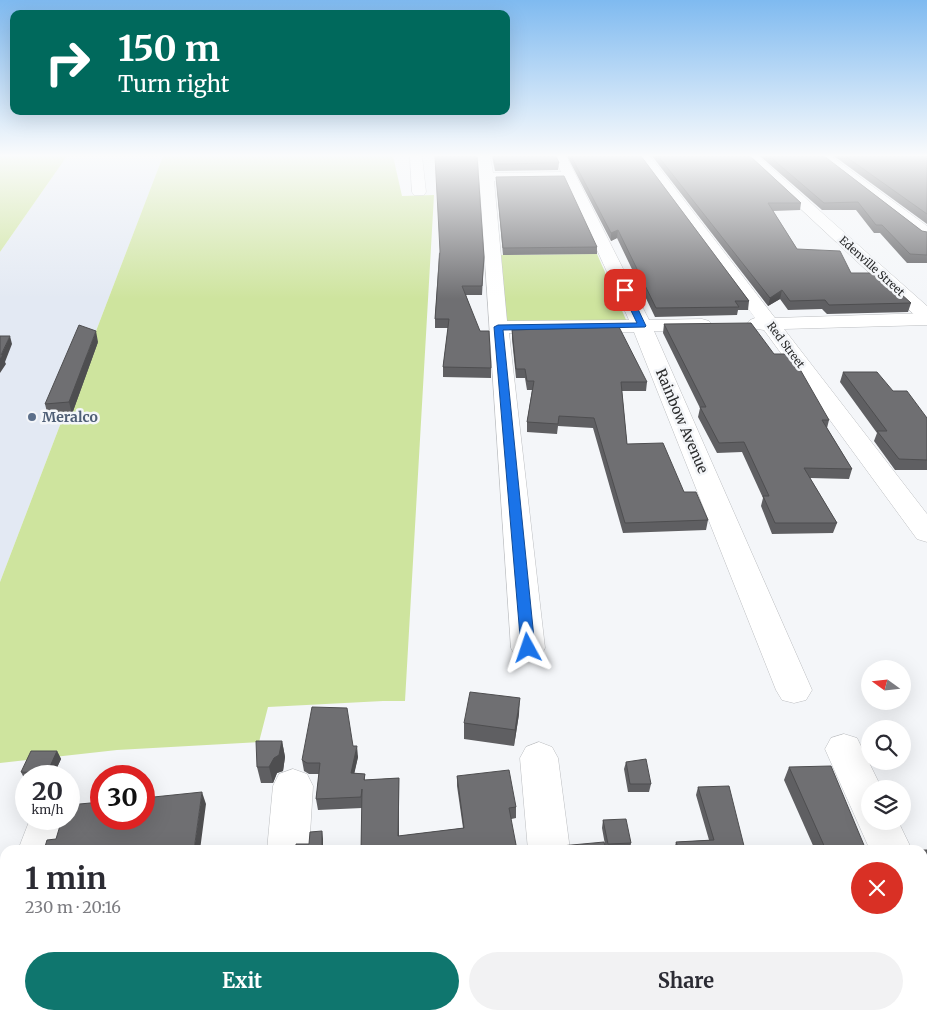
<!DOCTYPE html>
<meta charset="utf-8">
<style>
:root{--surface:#fff;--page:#f2f2f3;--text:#2b2b33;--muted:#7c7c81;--accent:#0f766e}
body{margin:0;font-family:Merriweather,serif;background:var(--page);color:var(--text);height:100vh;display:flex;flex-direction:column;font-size:19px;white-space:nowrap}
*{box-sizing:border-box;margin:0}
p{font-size:16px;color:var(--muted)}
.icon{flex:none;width:28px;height:28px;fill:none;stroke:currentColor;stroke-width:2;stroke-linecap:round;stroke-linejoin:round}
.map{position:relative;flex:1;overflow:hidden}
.panel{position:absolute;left:0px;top:845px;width:928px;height:175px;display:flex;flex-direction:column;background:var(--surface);border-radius:15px 15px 0 0;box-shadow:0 5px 20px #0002}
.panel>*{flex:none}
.guide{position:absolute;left:10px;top:10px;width:500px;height:105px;border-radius:10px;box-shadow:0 5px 20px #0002;background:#00695c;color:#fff;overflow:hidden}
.needle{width:32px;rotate:285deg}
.tools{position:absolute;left:861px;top:660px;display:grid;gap:10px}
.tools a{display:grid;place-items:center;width:50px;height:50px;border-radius:50%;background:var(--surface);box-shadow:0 5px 20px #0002;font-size:25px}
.speed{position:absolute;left:15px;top:765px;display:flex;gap:10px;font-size:25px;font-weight:700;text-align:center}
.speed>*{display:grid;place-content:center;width:65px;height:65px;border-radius:50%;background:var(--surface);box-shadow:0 5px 20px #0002;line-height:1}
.speed small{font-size:12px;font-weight:400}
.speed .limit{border:8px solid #d22;background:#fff;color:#111}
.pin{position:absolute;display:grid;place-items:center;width:42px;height:42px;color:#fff;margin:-21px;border-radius:10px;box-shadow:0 2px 8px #0006}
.me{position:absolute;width:55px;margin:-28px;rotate:355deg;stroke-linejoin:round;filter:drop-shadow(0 0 4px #0008)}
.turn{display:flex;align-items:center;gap:18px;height:105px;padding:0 25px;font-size:22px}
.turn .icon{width:65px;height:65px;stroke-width:2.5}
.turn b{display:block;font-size:35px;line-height:42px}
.round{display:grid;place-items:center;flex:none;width:52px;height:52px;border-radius:26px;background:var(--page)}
.overview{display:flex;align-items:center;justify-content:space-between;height:85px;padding:0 25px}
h1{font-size:30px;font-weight:700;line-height:38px}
.button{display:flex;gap:10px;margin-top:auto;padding:10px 25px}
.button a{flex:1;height:58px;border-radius:30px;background:var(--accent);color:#fff;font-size:20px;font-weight:700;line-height:58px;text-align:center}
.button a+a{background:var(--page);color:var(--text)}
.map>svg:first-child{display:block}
.built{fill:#e3e9f3}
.green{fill:#cee49e}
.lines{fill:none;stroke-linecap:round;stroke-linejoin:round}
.minor-casing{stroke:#bcbec1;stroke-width:1}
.tertiary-casing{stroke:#bcbec1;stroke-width:1}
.minor{fill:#fff;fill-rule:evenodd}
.tertiary{fill:#fff;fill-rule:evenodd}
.wall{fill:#5f5f62}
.shaded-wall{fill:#4e4e50}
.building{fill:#6f6f72;stroke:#4e4e50}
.route{fill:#1a73e8;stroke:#114b97}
.service-dot{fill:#5c6f8a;stroke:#f4f6f9;stroke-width:2}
.labels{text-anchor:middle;stroke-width:5;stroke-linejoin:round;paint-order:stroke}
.far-street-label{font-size:11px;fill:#2b2c2d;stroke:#f4f6f9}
.service-label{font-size:14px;font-weight:bold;fill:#4e5e75;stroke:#f4f6f9;text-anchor:start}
.street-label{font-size:14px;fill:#2b2c2d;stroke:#f4f6f9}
</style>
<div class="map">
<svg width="927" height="1020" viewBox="0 0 927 1020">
<rect width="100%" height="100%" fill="#f4f6f9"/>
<path class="built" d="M67,156H163L0,582V252Z"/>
<path class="green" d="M0,156H67L0,252Z
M163,156H393L402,196L434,195L405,701H383L268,707L259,742L117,750L0,763V582Z
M597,254L627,322L507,323L501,255Z"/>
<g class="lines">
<defs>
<path id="minor" d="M410,156H422L426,192L424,195H414L412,192Z
M478,156H490L493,173L561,172L554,156H566L649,320L702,319L709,321L712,325L709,329L702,331H654L812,690L806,700L794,703L782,700L776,690L634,332L509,333L545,648L540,657L528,660L516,657L511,648ZM565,180L629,320L507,321L494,181Z
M637,156H650L775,318L927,313V325L784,329L927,514V542L917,539L764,330L750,328L747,324L750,320L755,318Z
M817,156H831L927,226V239L921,237Z
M844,734L857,738L882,789H870V821H898L912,850H870L825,749L831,738Z
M539,742L552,747L558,758L570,850H528L520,758L526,747Z
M293,769L307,774L313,786L309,850H267L273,786L279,774Z
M69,816L70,819L60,850H18L30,819H69Z
M922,896L927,898V950L922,948Z
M241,1015H289L288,1020H240Z
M543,1015H591V1020H543Z"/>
<path id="tertiary" d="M744,156H758L927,306V322L920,320Z"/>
</defs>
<use href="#minor" class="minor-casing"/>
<use href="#tertiary" class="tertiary-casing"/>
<use href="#minor" class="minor"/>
<use href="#tertiary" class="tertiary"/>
</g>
<path class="wall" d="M492,156H556L559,163L558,170L495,171Z
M567,156H641L749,301L748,310H738L737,315L655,317L617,238L611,241Z
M652,156H750L801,203L800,210L773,211L797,249L851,273L911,303L908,312L827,314L822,309L788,310L780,299L768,306Z
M760,156H824L922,231L927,232V263H907L880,233H874L856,210H822Z
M834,156H927V224Z
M496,177L597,247V254L503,255Z
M439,253L484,257L482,295H466L491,368V378L443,377V367L448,328H435V319Z
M664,324L774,354L829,420L827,428L852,469L849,479L810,478L837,523L833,533L772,534L761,506L763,498L742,452L717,453L698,417L700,408L663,333Z
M512,330L647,382L646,391H622L627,444L684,492L708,520L706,530L623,533L593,428L558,426L557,434L527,432V422L532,390H527L525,378H516L512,339Z
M98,342L72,414L48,416L45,404Z
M843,372L893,391L927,418V470H895L874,441L877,433L840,382Z
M519,714L514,746L464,739V723Z
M282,741L285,757L283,771L277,773L273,783H261L257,767Z
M353,746L358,757L354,773L365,774V780L399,778V836L463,828L457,786V776L516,807V818L361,850L362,808L318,810L316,799L319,774H309L304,771L302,760Z
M57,751L61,759L53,776H26V780H25L21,772Z
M626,762L651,784L649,792H628L624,769Z
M789,767L866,850H815L784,780Z
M698,787L745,850H674L676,842L709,840L696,795Z
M603,820L631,843L630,850H606L602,828Z
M922,850H927V885L922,874Z
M0,873H5V917H0Z
M318,1015H365V1020H318Z
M588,1015H920L917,1020H587Z"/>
<path class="shaded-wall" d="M618,230L617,238L611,241V233Z
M782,290L780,299L768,306L770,298Z
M96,331L98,342L72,414L69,402Z
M10,336L12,344L5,362L6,364L0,373V359L1,355Z
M520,698L519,714L514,746L515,730Z
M282,741L285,757L283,771L277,773L273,783L269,767Z
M357,746L358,757L352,784L351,773Z
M57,751L61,759L53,776H49L47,773Z
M399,778V847L398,836Z
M202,792L206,804L200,850H194Z
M322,831L323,839V850H322Z
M19,1015H29L28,1020H18Z
M155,1015H162L161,1020H154Z"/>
<path class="building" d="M435,156H477L484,257L482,286H462L480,331H489L491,368L443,367L449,319H435L440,251Z
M493,156H556L559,163L495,164Z
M571,156H641L749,301H735L739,307L656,308L618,230L611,233Z
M658,156H750L801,203H768L797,249L840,251L851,273H878L911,303L829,305L825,300L790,301L782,290L770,298Z
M769,156H824L922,231L927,232V255L910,254L882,225H876L858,202L824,203Z
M845,156H927V214Z
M564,176L597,247L503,248L496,177Z
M751,323L774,354H788L801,371L829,420H822L852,469L804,468L837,523H775L763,496H769L744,442L719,443L700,407H706L664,324Z
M79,325L96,331L69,402L45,404Z
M619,327L647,382H621L627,444L663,443L684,492H696L708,520L625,523L594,418L559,416L558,424L527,422L534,381H527L525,369H516L512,330Z
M0,336H10L1,355H3L0,359Z
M843,372H877L893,391H907L927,418V460L899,459L877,431H887Z
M470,692L520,698L515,730L464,723Z
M312,707L347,708L353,746H357L351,773L365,774L364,780L399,778L398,836L464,828L457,776L509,770L516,807L509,808L517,850H361L362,789L361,797L316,799L320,763H307L302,760Z
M256,741H282L279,755L274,758L269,767H257Z
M31,751H57L47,773L21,772Z
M646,759L651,784H630L626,762Z
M831,766L866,850H826L789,767Z
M729,786L745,850H679L676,842L714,840L698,787Z
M202,792L194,850H44L47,840L56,839L62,819H69V805L101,802V819H144V798Z
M626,819L631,843L608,844L603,820Z
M322,831V850H296V844H309L310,832Z
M604,842L606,850H562L561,846Z
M922,850H927V862Z
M0,873H5V905H0Z
M0,942H5V1015H19L18,1020H0Z
M922,1001L925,1008H922Z
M101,1015H155L154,1020H60V1019Z
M318,1015H354V1020H318Z
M419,1015H550L551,1020H419Z
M590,1015H835L836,1020H591Z"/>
<linearGradient id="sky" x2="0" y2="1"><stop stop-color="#7fbaf0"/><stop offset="0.52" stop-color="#fafbfc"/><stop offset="1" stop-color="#fafbfc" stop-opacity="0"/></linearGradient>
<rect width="927" height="299" fill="url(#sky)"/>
<path class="route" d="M625,288L629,290L646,326L645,327L503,330L535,648L533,651H523L521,648L494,327L498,325L637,323L621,290Z"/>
<circle class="service-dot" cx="32" cy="417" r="5"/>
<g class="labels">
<g class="far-street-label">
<text transform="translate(872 266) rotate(42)" y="4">Edenville Street</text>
<text transform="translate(786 345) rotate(53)" y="4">Red Street</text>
</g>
<g class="service-label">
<text x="42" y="422">Meralco</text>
</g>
<g class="street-label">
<text transform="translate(682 421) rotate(67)" y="5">Rainbow Avenue</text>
</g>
</g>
</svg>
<div class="tools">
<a><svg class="needle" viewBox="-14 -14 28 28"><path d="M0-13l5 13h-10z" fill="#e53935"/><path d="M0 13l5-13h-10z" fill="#7c7c81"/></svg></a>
<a><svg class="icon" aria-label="search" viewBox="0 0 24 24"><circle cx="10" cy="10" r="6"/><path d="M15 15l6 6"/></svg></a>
<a><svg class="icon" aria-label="layers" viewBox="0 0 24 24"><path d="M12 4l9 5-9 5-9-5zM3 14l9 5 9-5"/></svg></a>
</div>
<div class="speed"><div>20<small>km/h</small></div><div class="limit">30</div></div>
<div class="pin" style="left:625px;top:290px;background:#d93025"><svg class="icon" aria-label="arrive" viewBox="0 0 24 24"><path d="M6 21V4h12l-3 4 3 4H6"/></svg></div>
<svg class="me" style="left:528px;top:648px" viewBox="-20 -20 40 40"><path d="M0-17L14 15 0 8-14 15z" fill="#1a73e8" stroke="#fff" stroke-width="4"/></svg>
<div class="guide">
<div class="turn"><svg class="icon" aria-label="right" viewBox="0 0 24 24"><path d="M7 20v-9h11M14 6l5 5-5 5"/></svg><div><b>150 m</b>Turn right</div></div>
</div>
<section class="panel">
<div class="overview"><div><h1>1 min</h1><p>230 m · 20:16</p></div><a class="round" style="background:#d93025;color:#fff"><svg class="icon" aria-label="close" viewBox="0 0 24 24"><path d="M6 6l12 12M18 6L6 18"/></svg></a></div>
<div class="button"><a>Exit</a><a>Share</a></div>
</section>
</div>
